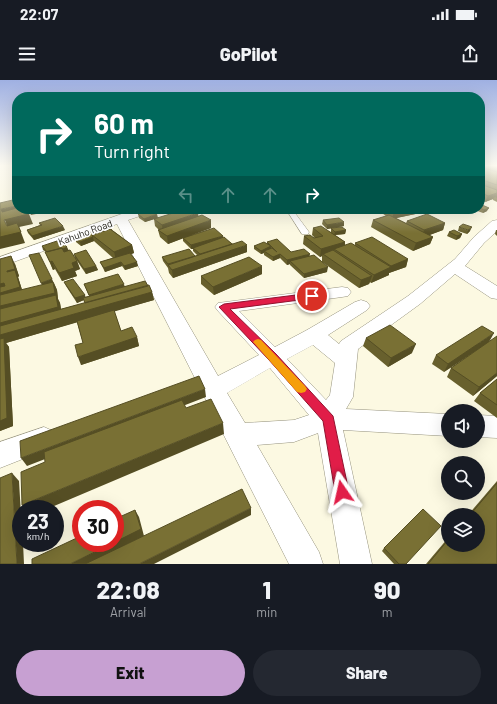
<!DOCTYPE html>
<style>
:root{--surface:#171b24;--page:#242831;--text:#f1f3f6;--muted:#9ea1a6;--accent:#c7a0d2}
body{margin:0;font-family:Barlow,sans-serif;background:var(--page);color:var(--text);height:100vh;display:flex;flex-direction:column;font-size:15px;white-space:nowrap}
*{box-sizing:border-box;margin:0}
p{font-size:13px;color:var(--muted)}
.icon{flex:none;width:22px;height:22px;fill:none;stroke:currentColor;stroke-width:2;stroke-linecap:round;stroke-linejoin:round}
.map{position:relative;height:484px;overflow:hidden}
.side{display:flex;flex-direction:column;background:var(--surface);flex:1}
.side>*{flex:none}
.top-card{position:absolute;left:12px;top:12px;width:473px;height:122px;border-radius:16px;box-shadow:0 4px 16px #0002;background:#00695c;color:#fff;overflow:hidden}
.fabs{position:absolute;left:441px;top:324px;display:grid;gap:8px}
.fabs a{display:grid;place-items:center;width:44px;height:44px;border-radius:50%;background:var(--surface);box-shadow:0 4px 16px #0002;font-size:20px}
.speed{position:absolute;left:12px;top:420px;display:flex;gap:8px;font-size:20px;font-weight:700;text-align:center}
.speed>*{display:grid;place-content:center;width:52px;height:52px;border-radius:50%;background:var(--surface);box-shadow:0 4px 16px #0002;line-height:1}
.speed small{font-size:10px;font-weight:400}
.speed .limit{border:6px solid #d22;background:#fff;color:#111}
.pin{position:absolute;display:grid;place-items:center;width:34px;height:34px;color:#fff;margin:-17px;border:2px solid #fff;border-radius:50%;box-shadow:0 1px 4px #0007}
.me{position:absolute;width:44px;margin:-22px;rotate:349deg;stroke-linejoin:round;filter:drop-shadow(0 0 3px #0008)}
.turn{display:flex;align-items:center;gap:14px;height:84px;padding:0 16px;font-size:18px}
.turn .icon{width:52px;height:52px;stroke-width:2.5}
.turn b{display:block;font-size:28px;line-height:34px}
.lanes{display:flex;align-items:center;height:38px;padding:0 16px;background:#0003;justify-content:center;gap:20px;direction:ltr}
.lanes .off{opacity:.35}
.eta{display:flex;justify-content:space-evenly;align-items:center;height:68px;text-align:center}
.eta b{font-size:24px;font-weight:800;line-height:28px}
.cta{display:flex;gap:8px;margin-top:auto;padding:8px 16px}
.cta a{flex:1;height:46px;border-radius:24px;background:var(--accent);color:#111;font-size:16px;font-weight:800;line-height:46px;text-align:center}
.cta a+a{background:var(--page);color:var(--text)}
.status{display:flex;justify-content:space-between;align-items:center;height:28px;padding:0 20px;background:var(--surface);direction:ltr}
.status svg{height:11px;fill:currentColor}
header{display:flex;justify-content:space-between;align-items:center;height:52px;padding:0 16px;background:var(--surface);font-size:18px;font-weight:800}
.map>svg:first-child{display:block}
.lines{fill:none;stroke-linecap:round;stroke-linejoin:round}
.lane-casing{stroke:#96937e;stroke-width:1}
.street-casing{stroke:#96937e;stroke-width:1}
.lane{fill:#fff;fill-rule:evenodd}
.street{fill:#fff;fill-rule:evenodd}
.wall{fill:#68602d}
.shaded-wall{fill:#554e24}
.building{fill:#797034;stroke:#554e24}
.route{fill:#e11d48;stroke:#92132f}
.slow{fill:#f59e0b}
.labels{text-anchor:middle;stroke-width:3.5;stroke-linejoin:round;paint-order:stroke}
.far-street-label{font-size:10px;fill:#24231b;stroke:#fff}
</style>
<div class="status"><b>22:07</b><svg viewBox="0 0 49 12"><path d="M0 12V9h3v3zM5 12V6h3v6zM10 12V3h3v9zM15 12V0h3v12zM26 1h20v11H26zM47 4h2v5h-2z"/></svg></div>
<header><svg class="icon" aria-label="menu" viewBox="0 0 24 24"><path d="M4 6h16M4 12h16M4 18h16"/></svg>GoPilot<svg class="icon" aria-label="share" viewBox="0 0 24 24"><path d="M12 15V3M7 8l5-5 5 5M5 13v7h14v-7"/></svg></header>
<div class="map">
<svg width="497" height="484" viewBox="0 0 497 484">
<rect width="100%" height="100%" fill="#fcf9e2"/>
<g class="lines">
<defs>
<path id="lane" d="M286,129H292L309,152L308,154H302Z"/>
<path id="street" d="M136,129H154L152,132L128,140L218,296L259,275L218,231L215,227L218,223L342,207L348,208L351,212L348,216L342,217L239,231L275,267L307,250L355,222L361,220L367,222L370,226L367,230L328,255L339,264L341,261L408,216L455,179L474,157L492,141L497,140V151L484,163L465,186L497,206V219L491,218L455,194L420,224L358,269L353,317L346,329L448,334V356L343,350L372,484H340L318,353L294,362L257,365L319,472L323,484H289L117,144L0,187V177ZM313,265L335,283L330,315L326,320L287,279ZM270,288L309,335L294,340L245,343L227,313Z
M478,335L497,336V358L478,357Z
M44,347L53,351L57,359L53,367L0,388V362Z"/>
</defs>
<use href="#lane" class="lane-casing"/>
<use href="#street" class="street-casing"/>
<use href="#lane" class="lane"/>
<use href="#street" class="street"/>
</g>
<path class="wall" d="M484,85H497V122L493,120V119L485,122L480,120V90L482,88Z
M480,124L487,131L483,133L472,129H480Z
M379,129H426L425,132L396,138L406,143L407,141L445,143L443,150L429,155L433,157L430,164L413,171L371,147L373,140L386,136L379,131Z
M138,134L158,138L199,136L211,148L191,155L223,158L247,172L173,198L169,193L168,188L163,181L162,177L195,176L197,175L193,171V169H191L183,161V158L168,164L160,157L158,150H159L155,146L154,139L145,142L139,138Z
M323,140L344,146L327,149L322,144Z
M39,143L65,150L34,160L28,153L27,150L40,145Z
M107,146L132,165L134,173L131,174L138,186L125,190L122,186L105,192L100,182L113,178L95,162L94,161L81,166L76,162L75,158Z
M459,147L470,151L467,154L458,151Z
M313,148L331,152V148L346,150L345,154L335,155L345,162V165H355V163L408,179L406,187L389,193V195L371,203L370,202L369,204L359,208L322,182V176L320,177L303,164L304,156L315,158L312,155Z
M496,150H497V156L495,154Z
M449,152L462,154L460,158L456,160L447,156Z
M267,162L291,172L310,176L327,192L304,198L290,185V184L287,185L280,178L273,181L264,175V173L261,174L254,169V166L267,164Z
M42,166L68,171L77,181L80,189L75,191L77,196L62,201L55,189L53,190L45,172H46L43,170Z
M74,174L96,186L98,190L86,194L75,178Z
M0,179L15,184L19,196L18,197L22,210L54,203L57,210L58,219L60,223L61,229L85,223L84,220L77,223L66,206L64,202L85,215V217L89,216L84,204L125,206H148L152,212L154,220L114,231L121,251L137,257L139,266L81,285L83,263L77,242L6,263L9,267L13,346L0,351Z
M262,194L214,215L201,204V196Z
M366,258L412,273L388,287L363,266Z
M489,261L497,296L473,316L447,297L451,288L487,263L444,292L432,284L436,275Z
M497,299V338L474,321L480,313Z
M497,401V484H426L448,458V465L478,435H468Z
M384,468L406,484H394L382,471Z"/>
<path class="shaded-wall" d="M497,113V118L495,117L493,119L485,122L488,116Z
M17,126V129L29,134L33,144L19,147L25,163L0,169V157L7,146L1,129Z
M489,128L487,131L483,133L484,130Z
M40,129H56V130L31,135L29,131Z
M66,129H85L67,133Z
M410,129H426L425,132L392,139L394,132Z
M198,133L199,140L163,152L162,145Z
M157,134L158,138L145,142L144,139Z
M211,140V148L168,164L167,156Z
M344,142V146L327,149V145Z
M445,143L443,150L422,158L424,150Z
M63,146L65,150L34,160L32,156Z
M472,147L470,151L467,154L468,150Z
M346,150L345,154L334,155L335,152Z
M462,154L460,158L456,160L457,156Z
M223,156V160L193,168V169H191V165Z
M93,157L94,161L81,166L80,162Z
M433,157L430,164L413,171L416,163Z
M345,162L344,170L334,169L333,173L323,174L322,176L320,177L321,169Z
M132,165L134,173L116,180L114,172Z
M247,165V172L173,198L172,190Z
M271,166V170L264,171V173L261,174V171Z
M67,167L69,171L48,173Z
M280,174V178L273,181V177Z
M310,174L309,178L290,181V184L287,185V180Z
M11,176L15,184L19,196L18,197L24,216L0,223V204L7,192V191Z
M408,179L406,187L389,193V195L371,203L374,195L391,187V186Z
M52,181L55,189L53,190L50,182Z
M77,181L80,189L75,191L77,196L62,201L59,193L72,183Z
M121,182L122,186L105,192L104,188Z
M137,182L138,186L125,190L124,186Z
M96,186L98,190L86,194L84,189Z
M262,186V194L214,215L213,207Z
M328,187L327,192L304,198V194Z
M372,196L369,204L359,208L361,200Z
M52,199L57,210L58,219L60,223L62,235L0,253V226L43,207L41,203Z
M124,204L125,208L90,219L89,215Z
M152,212L154,220L6,263L9,267L13,346L0,351V255Z
M85,215L86,219L77,223L75,218Z
M494,253L489,262L444,292L448,284Z
M137,257L139,266L81,285L78,277Z
M416,264L412,273L388,287L391,278Z
M497,293V296L473,316L479,307Z
M205,309L206,317L27,386L21,378Z
M223,343L224,354L47,429H25L22,425Z
M12,393L19,401L21,435V463H23L24,484H17Z
M251,428V435L154,484H139Z
M135,430L139,437L144,456L88,484H70L113,463H115V462Z"/>
<path class="building" d="M484,88L497,92V105L480,99V90Z
M480,104L497,110V113L488,116L480,112Z
M17,119V126L1,129L2,132L17,128V129H27L29,134L4,140L7,146L17,143L21,152L0,157V123Z
M480,124L489,128L484,130L480,128Z
M29,129H40L29,131Z
M186,129H192L198,133L162,145L154,139Z
M389,129H410L394,132Z
M151,130L157,134L144,139L138,134Z
M427,134L445,143L424,150L407,141Z
M202,135L211,140L167,156L158,150Z
M389,135L433,157L416,163L373,140Z
M55,138L63,146L32,156L27,150L42,145L39,143Z
M339,138L344,142L327,145L323,140Z
M463,144L472,147L468,150L459,147Z
M107,146L112,150L110,149L92,155L93,157L80,162L75,158Z
M321,146L345,162L321,169L304,156L310,155L314,158L323,156L313,148Z
M342,147L346,150L335,152L331,148Z
M214,148L223,156L191,165L183,158Z
M110,149L132,165L114,172L92,155Z
M454,150L462,154L457,156L449,152Z
M224,157L232,164L200,174L193,168Z
M372,157L408,179L391,186L355,163Z
M277,159L291,172L304,169L310,174L287,180L280,174L273,177L264,171L272,168L277,172L267,162Z
M60,160L67,167L63,169L62,168L47,172L42,166Z
M242,161L247,165L172,190L168,185Z
M264,162L271,166L261,171L254,166Z
M351,163L391,187L374,195L334,169Z
M62,168L64,172L70,170L77,181L72,183L74,188L59,193L52,181L50,182L45,172Z
M189,169L195,176L168,184L162,177Z
M86,170L96,186L84,189L74,174Z
M333,170L372,196L361,200L323,174Z
M39,173L52,199L41,203L29,175Z
M130,173L137,182L124,186L121,182L104,188L100,182Z
M314,175L328,187L304,194L290,181Z
M11,176L15,189L7,191V192L15,190L20,207L0,213V207L5,206L4,203L0,204V179Z
M249,177L262,186L213,207L201,196Z
M118,194L124,204L89,215L84,204Z
M73,199L85,215L75,218L64,202Z
M145,201L148,206L85,223L83,218Z
M53,202L55,213L0,226V215Z
M149,205L152,212L0,255V246Z
M56,215L58,227L0,243V229Z
M114,230L121,251L132,247L137,257L78,277L75,265L83,263L77,241Z
M390,245L416,264L391,278L366,258Z
M482,246L494,253L448,284L436,275Z
M497,257V293L479,307L451,288L497,256Z
M4,258L7,338L0,341V259Z
M199,296L205,309L21,378L20,361Z
M497,299V325L480,313Z
M211,319L223,343L22,425L21,392L45,382L44,372L182,320L186,328Z
M12,393L17,484H0V398Z
M497,403V484H428L448,460V465H478V435H470Z
M242,409L251,428L139,484H85Z
M423,429L441,446L406,484H399L384,468Z
M135,430L141,449L115,462V439Z
M81,456V463H113L70,484H32V479Z"/>
<linearGradient id="sky" x2="0" y2="1"><stop stop-color="#9fb0e2"/><stop offset="0.56" stop-color="#fefcf2"/><stop offset="1" stop-color="#fefcf2" stop-opacity="0"/></linearGradient>
<rect width="497" height="153" fill="url(#sky)"/>
<path class="route" d="M312,213L315,214L317,216L315,218L230,229L276,274L333,336L349,412L347,416L342,418L337,416L335,412L323,341L269,280L219,227L224,224Z"/>
<path class="slow" d="M258,259L261,260L305,306L307,309L305,312L301,313L297,312L255,264L253,262L255,260Z"/>
<g class="labels">
<g class="far-street-label">
<text transform="translate(85 152) rotate(-20)" y="4">Kahuho Road</text>
</g>
</g>
</svg>
<div class="fabs">
<a><svg class="icon" aria-label="sound" viewBox="0 0 24 24"><path d="M4 9h4l5-4v14l-5-4H4zM17 9q2 3 0 6"/></svg></a>
<a><svg class="icon" aria-label="search" viewBox="0 0 24 24"><circle cx="10" cy="10" r="6"/><path d="M15 15l6 6"/></svg></a>
<a><svg class="icon" aria-label="layers" viewBox="0 0 24 24"><path d="M12 4l9 5-9 5-9-5zM3 14l9 5 9-5"/></svg></a>
</div>
<div class="speed"><div>23<small>km/h</small></div><div class="limit">30</div></div>
<div class="pin" style="left:312px;top:216px;background:#d93025"><svg class="icon" aria-label="arrive" viewBox="0 0 24 24"><path d="M6 21V4h12l-3 4 3 4H6"/></svg></div>
<svg class="me" style="left:342px;top:412px" viewBox="-20 -20 40 40"><path d="M0-17L14 15 0 8-14 15z" fill="#e11d48" stroke="#fff" stroke-width="4"/></svg>
<div class="top-card">
<div class="turn"><svg class="icon" aria-label="right" viewBox="0 0 24 24"><path d="M7 20v-9h11M14 6l5 5-5 5"/></svg><div><b>60 m</b>Turn right</div></div>
<div class="lanes"><svg class="icon off" aria-label="left" viewBox="0 0 24 24"><path d="M17 20v-9H6M10 6l-5 5 5 5"/></svg><svg class="icon off" aria-label="ahead" viewBox="0 0 24 24"><path d="M12 20V5M6 11l6-6 6 6"/></svg><svg class="icon off" aria-label="ahead" viewBox="0 0 24 24"><path d="M12 20V5M6 11l6-6 6 6"/></svg><svg class="icon" aria-label="right" viewBox="0 0 24 24"><path d="M7 20v-9h11M14 6l5 5-5 5"/></svg></div>
</div>
</div>
<section class="side">
<div class="eta">
<div><b>22:08</b><p>Arrival</p></div>
<div><b>1</b><p>min</p></div>
<div><b>90</b><p>m</p></div>
</div>
<div class="cta"><a>Exit</a><a>Share</a></div>
</section>
